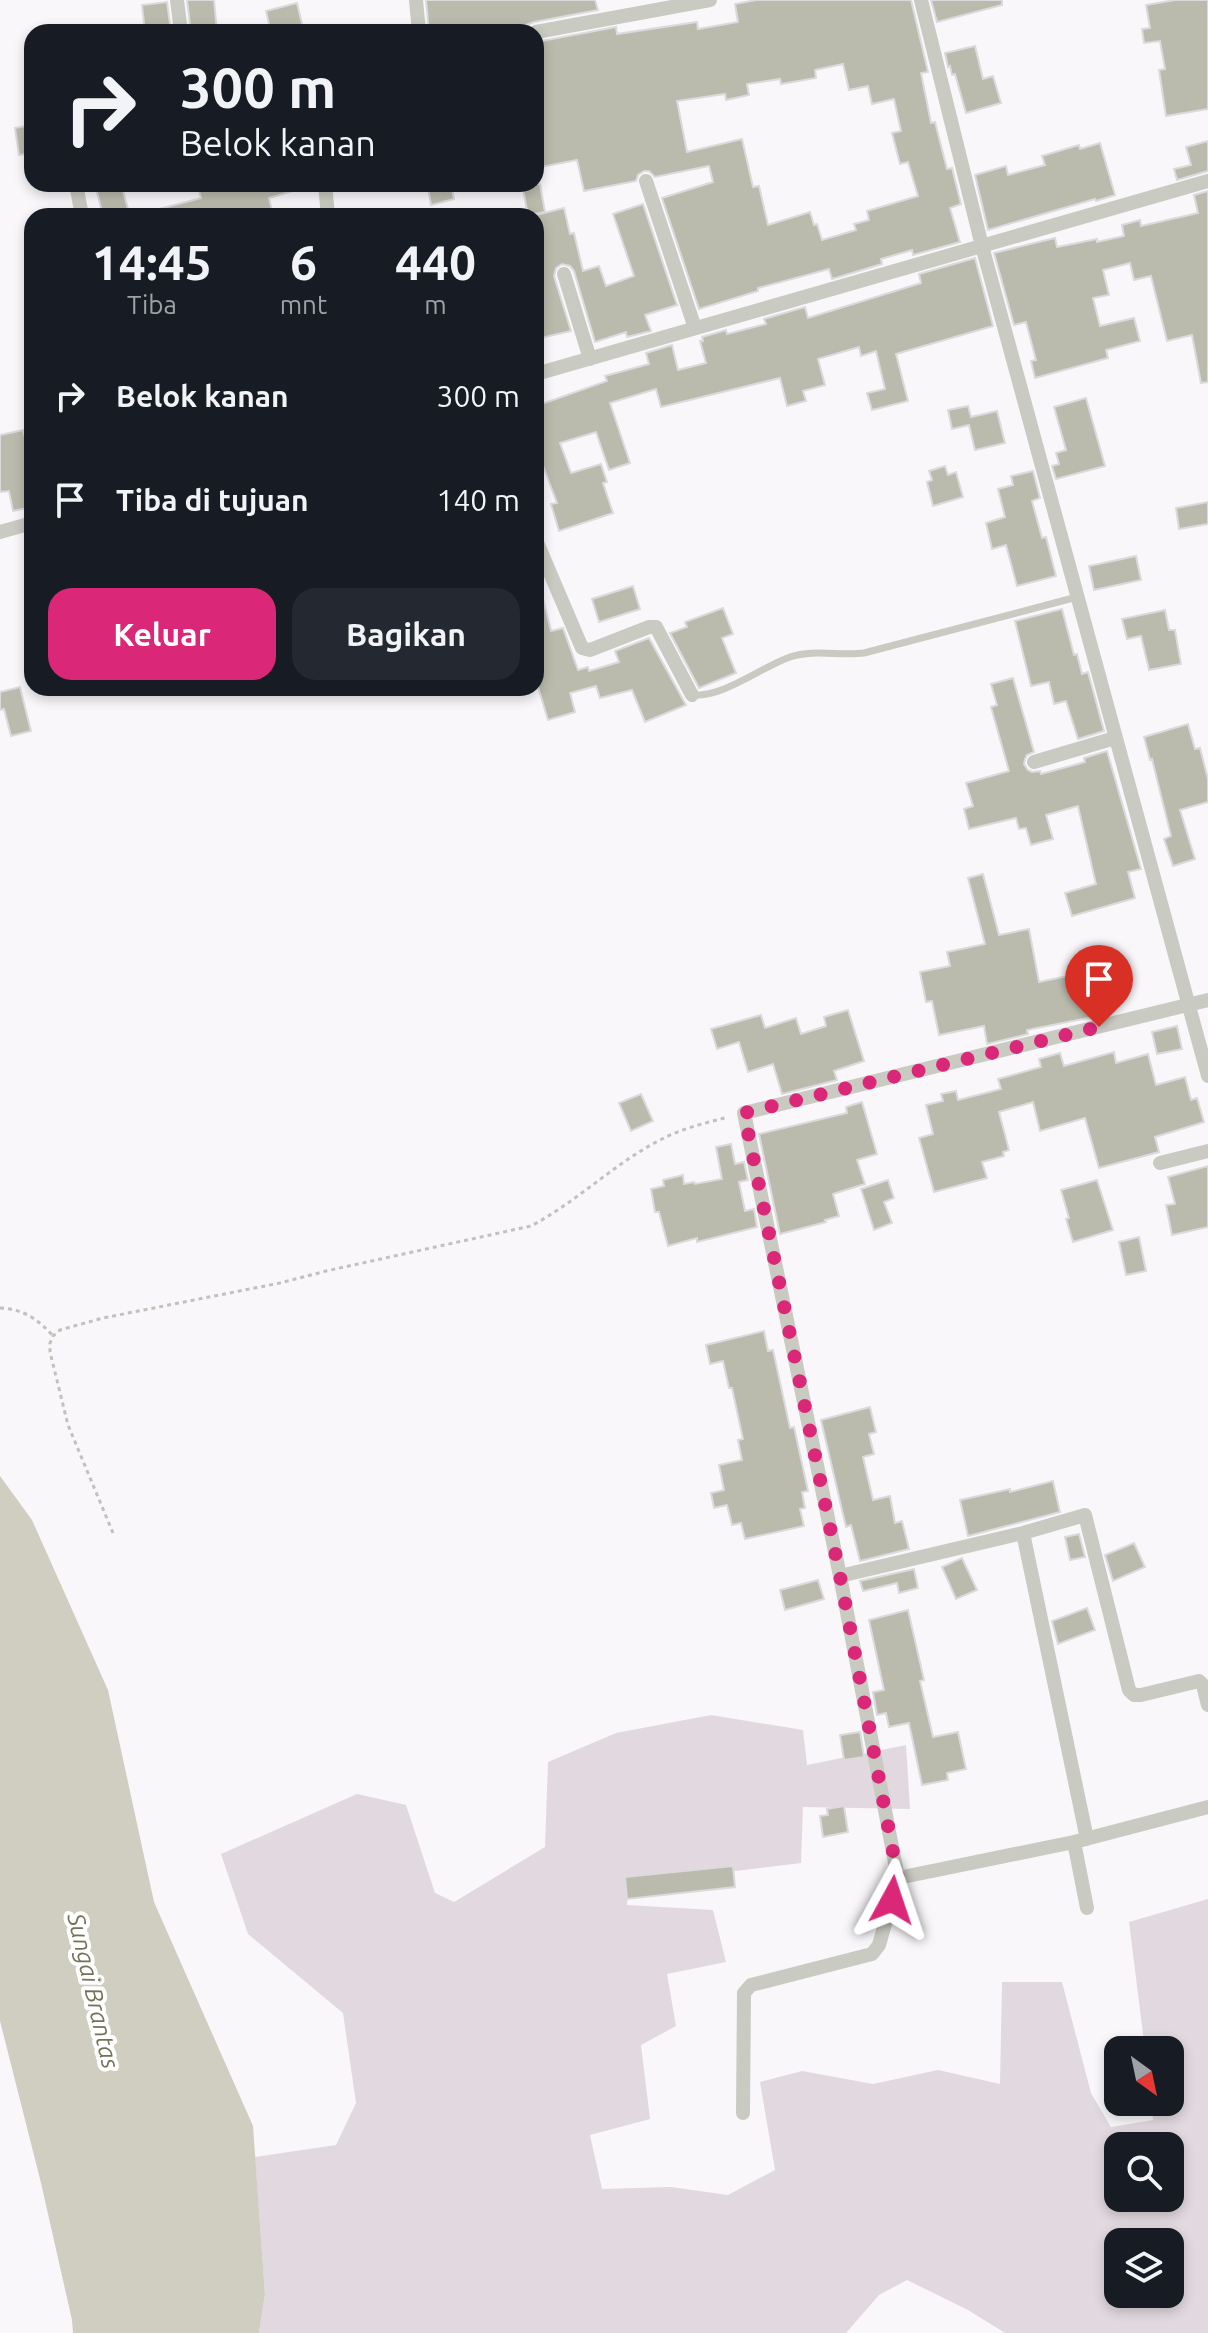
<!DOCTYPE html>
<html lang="id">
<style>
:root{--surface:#171b24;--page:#242831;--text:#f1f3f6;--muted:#9ea1a6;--accent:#db2777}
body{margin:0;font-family:Ubuntu,sans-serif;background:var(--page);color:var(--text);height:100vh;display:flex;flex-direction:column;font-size:30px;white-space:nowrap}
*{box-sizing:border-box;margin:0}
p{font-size:26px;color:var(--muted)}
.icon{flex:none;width:44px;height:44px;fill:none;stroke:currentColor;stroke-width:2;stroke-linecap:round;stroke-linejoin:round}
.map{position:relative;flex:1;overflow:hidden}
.panel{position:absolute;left:24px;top:208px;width:520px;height:488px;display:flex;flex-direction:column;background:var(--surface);border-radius:24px;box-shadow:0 4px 12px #0003}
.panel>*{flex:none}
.guide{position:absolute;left:24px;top:24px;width:520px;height:168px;border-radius:24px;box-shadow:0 4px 12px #0003;background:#171b24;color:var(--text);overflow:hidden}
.needle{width:52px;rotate:147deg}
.tools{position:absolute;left:1104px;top:2036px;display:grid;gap:16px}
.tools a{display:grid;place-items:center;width:80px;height:80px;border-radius:16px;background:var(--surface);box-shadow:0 4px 12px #0003;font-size:40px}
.pin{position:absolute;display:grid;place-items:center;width:68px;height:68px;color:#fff;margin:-82px -34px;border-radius:50% 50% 50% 0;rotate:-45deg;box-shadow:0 0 8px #0007}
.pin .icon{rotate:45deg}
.me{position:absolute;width:88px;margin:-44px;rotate:5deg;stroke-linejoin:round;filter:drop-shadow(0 0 6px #0008)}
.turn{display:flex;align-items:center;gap:28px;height:168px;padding:0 24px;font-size:36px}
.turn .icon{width:104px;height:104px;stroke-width:2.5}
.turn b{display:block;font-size:56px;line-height:68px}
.eta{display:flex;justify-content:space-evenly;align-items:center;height:136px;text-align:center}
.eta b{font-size:48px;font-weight:700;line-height:56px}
.button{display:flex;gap:16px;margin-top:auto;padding:16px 24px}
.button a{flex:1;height:92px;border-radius:24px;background:var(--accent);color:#fff;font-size:32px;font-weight:700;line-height:92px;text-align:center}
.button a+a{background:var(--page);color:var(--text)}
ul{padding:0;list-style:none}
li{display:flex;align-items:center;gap:24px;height:104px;padding:0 24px}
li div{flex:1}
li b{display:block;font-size:30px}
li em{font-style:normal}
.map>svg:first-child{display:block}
.green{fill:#e1d9df;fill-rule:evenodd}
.water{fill:#cfcec1}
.building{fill:#babbad;stroke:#dbdadc;stroke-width:2;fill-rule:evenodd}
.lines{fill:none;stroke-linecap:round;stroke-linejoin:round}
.path{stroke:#c1c2bb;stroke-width:3;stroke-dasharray:4 4;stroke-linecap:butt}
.lane{stroke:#c9cac1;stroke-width:7}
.street{stroke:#c9cac1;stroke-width:14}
.route{stroke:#db2777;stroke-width:14;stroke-dasharray:0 25.2}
.labels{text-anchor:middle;stroke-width:8;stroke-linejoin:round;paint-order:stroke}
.water-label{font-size:24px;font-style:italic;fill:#74735a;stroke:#fff}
</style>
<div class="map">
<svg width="1208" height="2333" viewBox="0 0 1208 2333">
<rect width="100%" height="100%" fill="#f9f7fa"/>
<path class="green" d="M711,1715L803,1730L807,1765L906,1745L910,1809L803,1807L801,1863L629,1884L627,1905L713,1910L726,1962L667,1974L676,2026L641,2045L650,2119L590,2135L602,2189L671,2187L728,2195L775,2170L760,2082L802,2071L873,2084L938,2070L1000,2084L1002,1982H1062L1091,2093L1111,2127L1153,2120L1151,2102H1170V2050H1145L1129,1922L1208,1899V2333H1005L968,2310L907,2280L879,2295L846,2333H259L265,2294L255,2157L336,2145L356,2103L343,2013L248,1934L221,1854L357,1794L406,1805L435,1893L454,1902L545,1847L548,1762L616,1733ZM1118,2146H1170V2198H1118ZM1118,2242H1170V2294H1118Z"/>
<path class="water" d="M0,1476L32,1520L108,1690L154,1902L253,2126L265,2294L259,2333H73L72,2320L41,2183L0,2021Z"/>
<path class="building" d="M187,0H214L217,32H191Z
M426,0H595L598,10L534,22L506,32H429Z
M756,0H911L928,72L921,73L931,123L935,122L947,169L952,168L961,204L950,208L960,242L913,255L912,250L881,259L882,264L832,279L829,269L758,288V291L699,309L662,198L713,182L709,166L655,177L649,171H644L638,175L636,181L584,191L577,160L536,168V42L616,27L617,34L697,22L698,29L738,22L735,4ZM843,64L849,90L868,86L872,104L894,99L901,131L892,133L900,164L908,162L918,196L867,211L869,220L854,224L856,230L822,240L817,224L814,225L810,212L768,225L759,186L753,187L742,139L687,152L677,101L725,94L726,100L749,95L747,84L780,79L781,84L816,78L815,70Z
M931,0H1002V5L937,22Z
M1175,0H1208V109L1166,116L1159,70L1165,69L1160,41L1144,43L1142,29L1150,28L1146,5Z
M167,2L171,32H145L142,5Z
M297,3L304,32H271L266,11Z
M975,46L983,79L993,76L1001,103L966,113L955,74L952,75L950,66L948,67L945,53Z
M32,125V153L19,155L15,128Z
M1208,141V171L1177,180L1174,169L1191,165L1186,147Z
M1100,143L1115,195L1096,201L1095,199L988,230L975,175L1006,166L1008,175L1045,165L1042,156L1079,145L1080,149Z
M95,184H121L130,216H103Z
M197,184H302L303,188L269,198L273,216H153L152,211L201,198Z
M444,184H451L454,199L431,205L428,188Z
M522,184H540L545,212L528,215Z
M1208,191V382L1201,383L1192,335L1167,341L1151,276L1134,280L1130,263L1103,270L1109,295L1093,298L1100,326L1134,318L1140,341L1106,350L1108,358L1035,378L1031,361L1036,360L1026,322L1014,325L994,253L1055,238L1057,247L1097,239V242L1124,236L1122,225L1140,220L1141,226L1198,213L1194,195Z
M643,204L677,305L645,315L651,331L627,337L626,332L595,342L574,271L570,266L562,264L556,268L554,276L571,331L536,339V215L564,208L570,234L574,233L583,271L599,266L606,286L634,276L613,214Z
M975,258L993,326L896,354L908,401L872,410L867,393L885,389L876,351L861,356L859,347L818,359L825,385L803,391L806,401L787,406L780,378L661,407L656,389L610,403L630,463L609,470L596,432L560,443L571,473L601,464L607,482L603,483L613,513L559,531L551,504L557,503L539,455L536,456V406L607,381L605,376L649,364L646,353L672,345L678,370L706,363L700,341H703L702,337L726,330L727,334L766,324L764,319L805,307L808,318L921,283L919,274Z
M1086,398L1105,466L1056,479L1052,466L1059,464L1056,453L1066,450L1054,407Z
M968,406L971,417L997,411L1005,443L975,450L969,425L952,429L948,410Z
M23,430L28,449L32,448V507L13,511L9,491L0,492V435Z
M945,466L948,475L956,472L963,497L933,506L927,482L932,480L929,471Z
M1033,471L1040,498L1032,501L1042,538L1046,537L1056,576L1017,586L1006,545L992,549L986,523L1005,517L998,489L1013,485L1011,476Z
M1208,502V524L1179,529L1176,508Z
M1136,556L1141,580L1094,590L1089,566Z
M633,586L640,609L599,622L592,599Z
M536,591H541L551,631L563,628L578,670L588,667L589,671L619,662L615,651L649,638L686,705L645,722L632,690L600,698L596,686L570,693L575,712L548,720L536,680Z
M723,608L733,634L722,638L736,673L699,688L670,633L687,627L685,622Z
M1062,609L1074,655L1077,654L1082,674L1088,672L1104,731L1078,739L1066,701L1054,704L1049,682L1031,686L1015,621Z
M1165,610L1169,630H1175L1181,664L1149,670L1141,636L1127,639L1122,619Z
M1013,678L1034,752L1027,755L1025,759L1024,764L1028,770L1032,772L1040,771L1041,774L1085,762L1084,758L1107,751L1141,869L1128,872L1135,898L1072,916L1065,893L1096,884L1078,806L1046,815L1053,839L1031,845L1026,828L1019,829L1016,818L969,829L964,809L973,806L966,783L1009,771L991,707L997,705L991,684Z
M20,687L31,731L11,736L4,709L0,710V692Z
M1188,724L1195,749L1200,748L1208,779V802L1180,810L1195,859L1173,866L1164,839L1171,836L1152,759L1150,760L1144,737Z
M983,874L999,935L1029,929L1039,982L1072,975L1076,1000L1105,995L1108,1014L1027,1030L1028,1034L987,1044L984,1026L939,1035L932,1001L926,1002L920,972L950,966L947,952L985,944L968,878Z
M848,1010L864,1061L834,1071L837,1080L782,1094L773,1064L748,1072L739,1042L717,1049L711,1029L761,1015L765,1028L796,1018L801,1034L826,1026L824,1017Z
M1177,1026L1182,1049L1157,1054L1152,1032Z
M1114,1052L1116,1063L1148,1054L1156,1085L1185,1077L1191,1100L1197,1098L1204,1122L1155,1137L1159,1152L1099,1168L1085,1118L1040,1131L1033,1102L999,1112L1009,1150L1003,1152L1004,1156L982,1162L987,1178L934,1192L919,1138L933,1134L926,1105L943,1101L941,1094L956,1091L958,1100L1001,1089L998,1079L1041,1067L1039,1059L1060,1053L1064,1066Z
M641,1094L653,1121L631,1131L619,1103Z
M862,1102L877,1154L857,1160L865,1184L833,1194L839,1216L825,1220L826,1222L780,1234L759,1134L847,1113L846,1107Z
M731,1144L735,1164L744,1162L748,1180L739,1182L745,1211L754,1209L757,1227L697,1242V1238L668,1246L659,1212H655L651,1189L664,1186L663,1180L683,1175L684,1184L694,1182L695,1184L722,1179L716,1147Z
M1208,1166V1227L1172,1235L1166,1205L1175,1204L1168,1177Z
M888,1180L894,1198L884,1202L892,1223L874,1230L861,1189Z
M1097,1180L1113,1230L1073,1242L1066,1219L1069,1218L1061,1190Z
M1139,1237L1146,1271L1126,1275L1119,1242Z
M764,1331L768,1351L773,1350L790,1428L794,1427L808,1491L802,1492L805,1508L800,1509L804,1526L745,1539L741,1523L732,1525L727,1505L714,1508L711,1493L724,1490L719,1465L742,1460L738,1440L743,1439L732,1388H729L723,1361L710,1364L706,1345Z
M870,1407L876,1432L869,1434L874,1454L863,1457L873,1500L890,1496L895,1523L902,1521L909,1549L860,1561L851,1525L846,1527L821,1420Z
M1053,1481L1060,1512L968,1536L960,1500L1010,1489V1492Z
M1079,1534L1085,1557L1070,1560L1065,1537Z
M1134,1543L1145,1567L1113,1581L1105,1555Z
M962,1558L977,1590L956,1599L942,1567Z
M914,1569L918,1588L899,1593L897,1583L863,1591L860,1581Z
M818,1580L824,1599L785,1610L780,1590Z
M1087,1608L1095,1630L1058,1644L1052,1621Z
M908,1610L924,1680L920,1681L933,1737L958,1732L966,1769L947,1773L948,1780L922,1785L909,1723L889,1727L886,1713L877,1715L873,1692L884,1690L869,1620Z
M860,1732L864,1757L844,1760L840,1735Z
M844,1806L848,1832L823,1837L820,1816L828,1815L827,1809Z
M733,1866L735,1887L627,1899L625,1877Z"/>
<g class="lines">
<path class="path" d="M0,1308C23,1309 38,1319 53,1336
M113,1533L68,1425L50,1352V1343L53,1336L60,1330L103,1318L280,1283L326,1271L531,1226C578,1201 616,1162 662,1139C683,1128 706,1123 728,1117"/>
<path class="lane" d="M692,695C723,698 761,667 790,657C814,649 839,656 864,653L1077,597"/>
<path class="street" d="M177,0L181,32
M416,0L419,32
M921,0L982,246L1208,1076
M536,32L710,0
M646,181L695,328
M76,184L82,216
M325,184L328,216
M564,274L590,359
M536,374L1208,181
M0,532L32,523
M536,540L582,648L590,650L649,627H656L692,695
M1034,762L1115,738
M1160,1163L1208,1151
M1023,1533L1085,1515L1129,1690L1134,1695H1141L1199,1681L1203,1685L1208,1705
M840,1576L1023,1533L1087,1839
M1074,1842L1087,1908
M898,1878L1074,1842L1208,1807
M743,2113L744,1993L751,1985L872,1954L879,1945L898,1878L840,1576L744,1113L1208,1000"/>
</g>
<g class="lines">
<path class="route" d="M892,1900L898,1878L840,1576L744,1113L1099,1027"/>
</g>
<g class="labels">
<g class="water-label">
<text transform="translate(93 1991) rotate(77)" y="8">Sungai Brantas</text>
</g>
</g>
</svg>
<div class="tools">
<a><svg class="needle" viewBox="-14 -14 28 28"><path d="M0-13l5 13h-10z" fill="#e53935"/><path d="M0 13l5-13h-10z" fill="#9ea1a6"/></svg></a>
<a><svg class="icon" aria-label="search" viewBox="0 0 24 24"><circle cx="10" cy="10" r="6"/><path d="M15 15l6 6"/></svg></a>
<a><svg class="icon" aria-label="layers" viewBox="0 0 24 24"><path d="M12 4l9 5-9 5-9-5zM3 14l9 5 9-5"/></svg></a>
</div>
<div class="pin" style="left:1099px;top:1027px;background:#d93025"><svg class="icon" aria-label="arrive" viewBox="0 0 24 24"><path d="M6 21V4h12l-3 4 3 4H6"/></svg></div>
<svg class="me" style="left:892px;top:1900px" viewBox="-20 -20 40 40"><path d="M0-17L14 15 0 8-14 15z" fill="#db2777" stroke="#fff" stroke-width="4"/></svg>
<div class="guide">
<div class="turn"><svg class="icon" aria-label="right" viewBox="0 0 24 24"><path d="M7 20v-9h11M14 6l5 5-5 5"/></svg><div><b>300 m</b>Belok kanan</div></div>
</div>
<section class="panel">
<div class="eta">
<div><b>14:45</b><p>Tiba</p></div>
<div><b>6</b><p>mnt</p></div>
<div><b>440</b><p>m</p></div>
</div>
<ul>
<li><svg class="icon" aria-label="right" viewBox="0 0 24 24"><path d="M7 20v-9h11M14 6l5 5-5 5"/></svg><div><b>Belok kanan</b></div><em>300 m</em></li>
<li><svg class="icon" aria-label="arrive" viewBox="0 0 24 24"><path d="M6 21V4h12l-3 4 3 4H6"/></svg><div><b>Tiba di tujuan</b></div><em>140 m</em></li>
</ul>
<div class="button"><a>Keluar</a><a>Bagikan</a></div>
</section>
</div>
